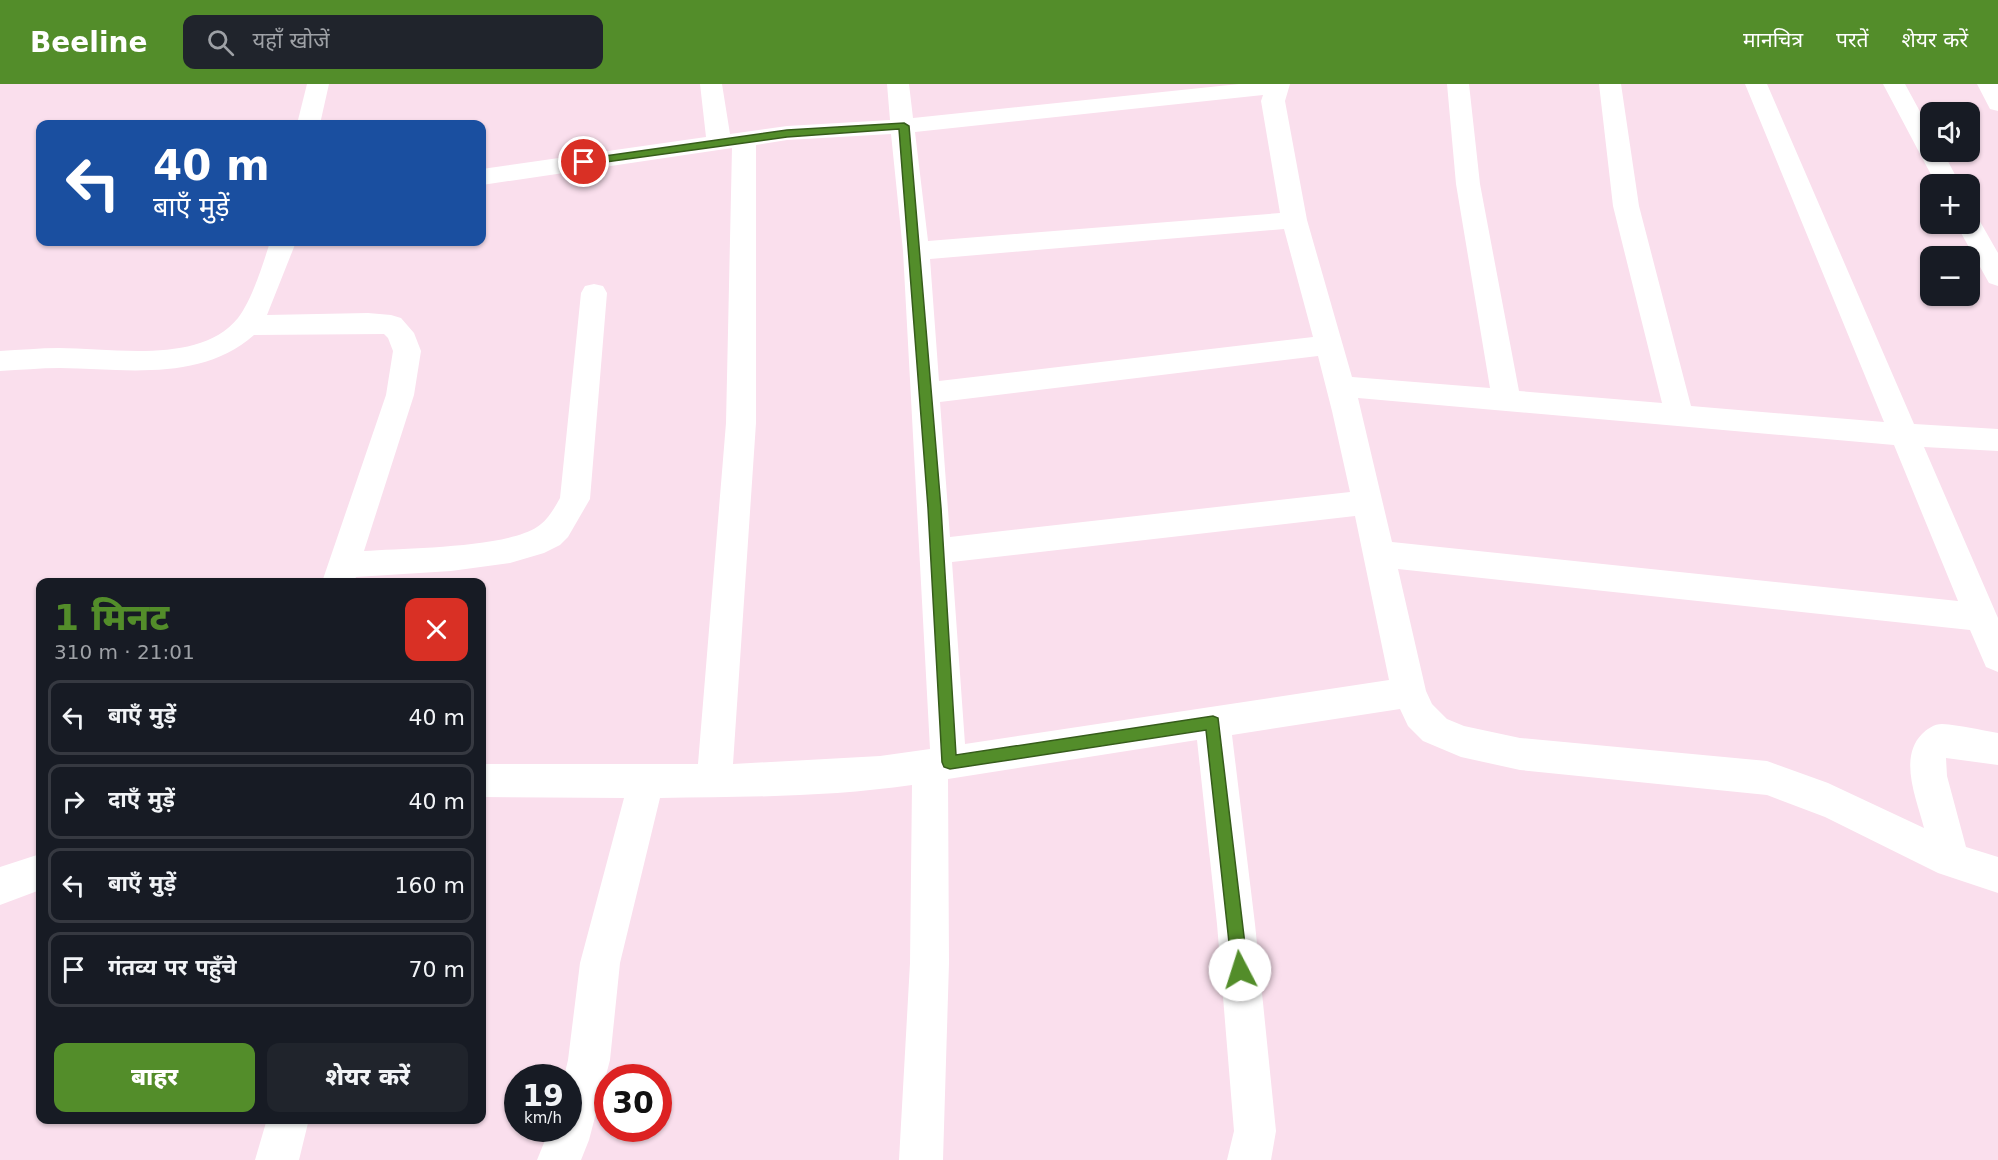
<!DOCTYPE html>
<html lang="hi">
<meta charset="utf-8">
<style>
:root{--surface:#171b24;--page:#20242c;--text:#f1f3f6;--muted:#9ea1a6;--line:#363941;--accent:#538d2a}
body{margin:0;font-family:"DejaVu Sans","Noto Sans Devanagari",sans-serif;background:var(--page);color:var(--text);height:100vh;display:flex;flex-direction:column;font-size:22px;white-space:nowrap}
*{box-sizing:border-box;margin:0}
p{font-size:20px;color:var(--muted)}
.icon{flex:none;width:33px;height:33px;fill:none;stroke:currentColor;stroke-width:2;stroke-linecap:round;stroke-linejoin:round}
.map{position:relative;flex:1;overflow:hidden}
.drawer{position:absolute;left:36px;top:494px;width:450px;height:546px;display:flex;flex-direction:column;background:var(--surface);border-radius:12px;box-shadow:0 2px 4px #0004}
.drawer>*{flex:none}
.top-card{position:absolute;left:36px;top:36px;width:450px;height:126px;border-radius:12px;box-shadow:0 2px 4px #0004;background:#1a4fa0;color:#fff;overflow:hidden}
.tools{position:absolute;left:1920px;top:18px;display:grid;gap:12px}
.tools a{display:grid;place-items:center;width:60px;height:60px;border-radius:12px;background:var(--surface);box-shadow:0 2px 4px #0004;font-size:30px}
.speed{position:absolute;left:504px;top:980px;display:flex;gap:12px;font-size:30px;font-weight:700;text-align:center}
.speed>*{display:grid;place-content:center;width:78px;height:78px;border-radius:50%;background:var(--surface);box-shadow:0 2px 4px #0004;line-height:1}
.speed small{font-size:15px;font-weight:400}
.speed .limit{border:9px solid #d22;background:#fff;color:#111}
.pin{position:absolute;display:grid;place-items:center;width:51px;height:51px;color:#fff;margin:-26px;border:3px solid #fff;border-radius:50%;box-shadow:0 2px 6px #0007}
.me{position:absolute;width:66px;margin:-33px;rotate:355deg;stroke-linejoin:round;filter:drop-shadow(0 0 4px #0008)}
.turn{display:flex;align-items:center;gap:21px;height:126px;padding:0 18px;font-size:27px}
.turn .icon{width:78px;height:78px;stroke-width:2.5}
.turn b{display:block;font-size:42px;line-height:51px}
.round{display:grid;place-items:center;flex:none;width:63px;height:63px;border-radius:12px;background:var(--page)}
.head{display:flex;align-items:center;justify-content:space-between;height:102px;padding:0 18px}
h1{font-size:36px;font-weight:800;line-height:45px;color:var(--accent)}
.cta{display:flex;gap:12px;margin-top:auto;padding:12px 18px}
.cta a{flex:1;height:69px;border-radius:12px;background:var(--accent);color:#fff;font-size:24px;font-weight:800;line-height:69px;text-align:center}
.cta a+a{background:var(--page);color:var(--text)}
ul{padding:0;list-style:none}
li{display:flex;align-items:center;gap:18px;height:75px;margin:0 12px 9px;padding:0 6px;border:3px solid var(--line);border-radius:12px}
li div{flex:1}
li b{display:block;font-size:22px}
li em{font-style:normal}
header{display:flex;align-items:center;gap:36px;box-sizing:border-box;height:84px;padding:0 30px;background:var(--accent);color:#fff}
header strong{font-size:28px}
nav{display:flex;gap:33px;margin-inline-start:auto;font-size:21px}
.search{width:420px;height:54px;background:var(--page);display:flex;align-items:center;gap:15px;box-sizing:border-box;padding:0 21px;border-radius:12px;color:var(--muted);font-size:22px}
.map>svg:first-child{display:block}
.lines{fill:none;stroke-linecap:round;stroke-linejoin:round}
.minor{fill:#fff;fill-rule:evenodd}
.route{fill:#538d2a;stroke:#365c1b;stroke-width:1.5}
</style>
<header>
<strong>Beeline</strong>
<div class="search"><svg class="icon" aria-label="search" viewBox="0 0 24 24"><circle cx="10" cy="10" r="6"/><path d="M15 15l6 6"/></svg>यहाँ खोजें</div>
<nav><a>मानचित्र</a><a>परतें</a><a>शेयर करें</a></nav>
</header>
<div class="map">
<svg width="1998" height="1076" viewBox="0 0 1998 1076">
<rect width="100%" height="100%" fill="#fadfed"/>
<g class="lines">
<path class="minor" d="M307,0H329L320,40H297Z
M700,0H722L730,50L787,42L890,36L887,0H909L913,34L1239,0H1290L1285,17L1307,136L1352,293L1490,304L1456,100L1447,0H1469L1480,100L1519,307L1662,319L1613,122L1599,0H1621L1639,122L1691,322L1884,338L1745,0H1767L1914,340L1998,345V367L1924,363L1998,534V588L1986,583L1970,546L1398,485L1426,607L1432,620L1447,635L1464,642L1520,654L1767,677L1828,699L1924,744C1917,716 1898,674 1922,650C1927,645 1934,640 1942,640C1960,641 1980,646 1998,649V681L1946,674L1947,692L1966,763L1998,773V809L1938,789L1825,733L1767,711L1520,686L1461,673L1423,657L1408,642L1400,625L1232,651L1255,840L1276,1047L1271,1076H1227L1234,1047L1217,840L1197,656L948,695L949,879L943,1076H899L910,879L912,701C829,713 744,713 660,714L620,879L610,976L589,1056L581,1076H537L550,1044H568V993H564L568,976L580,879L624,714L482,713V680H698L726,339L732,64L482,101V85L706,53ZM1263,11L1261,17L1280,129L928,157L915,48ZM891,50L903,167L930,665L880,672L733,680L756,339V61L787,56ZM1284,145L1313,253L939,297L930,175ZM1318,272L1332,327L1350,408L950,453L940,318ZM1358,314L1894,361L1958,517L1392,458ZM1355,432L1389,596L965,660L952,478Z
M1883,0H1905L1930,46V68H1943L1960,100H1936Z
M1977,0H1998V27L1990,25Z
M1970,132L1978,134L1998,169V202L1989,199L1956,140H1970Z
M270,158H296L267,231L368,229L391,231L401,234L414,249L421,267L414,311L364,467C405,464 505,464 537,443C547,437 554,425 560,414L581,209L585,202L594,200L603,202L607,209L590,415L568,453L560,461L544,469L510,479L451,487L356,493L354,498H322L386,311L393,267L388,254L384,250L254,251C201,298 125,285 60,284C40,284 20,286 0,287V267C20,266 40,264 59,264C112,264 200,281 238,234C252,216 263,180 270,158Z
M40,770V806L0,821V783Z
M267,1035H309L299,1076H255Z"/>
</g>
<path class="route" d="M904,39L909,42L941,424L956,671L1213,632L1218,634L1248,886L1246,892L1240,894L1234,892L1232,886L1206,646L950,685L944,683L942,678L928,424L899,45L787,53L584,81L579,78L584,75L787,46Z"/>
</svg>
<div class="tools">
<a><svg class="icon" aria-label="sound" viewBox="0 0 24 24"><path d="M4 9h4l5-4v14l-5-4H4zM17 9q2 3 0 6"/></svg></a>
<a>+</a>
<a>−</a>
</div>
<div class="speed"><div>19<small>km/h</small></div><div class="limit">30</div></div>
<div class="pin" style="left:584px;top:78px;background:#d93025"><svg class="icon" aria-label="arrive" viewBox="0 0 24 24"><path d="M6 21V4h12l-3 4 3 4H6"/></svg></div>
<svg class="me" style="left:1240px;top:886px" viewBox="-20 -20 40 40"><circle r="19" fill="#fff"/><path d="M0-13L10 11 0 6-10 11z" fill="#538d2a"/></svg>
<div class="top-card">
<div class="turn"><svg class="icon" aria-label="left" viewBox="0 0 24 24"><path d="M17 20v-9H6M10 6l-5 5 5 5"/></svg><div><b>40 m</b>बाएँ मुड़ें</div></div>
</div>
<section class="drawer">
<div class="head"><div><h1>1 मिनट</h1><p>310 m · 21:01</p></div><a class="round" style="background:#d93025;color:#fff"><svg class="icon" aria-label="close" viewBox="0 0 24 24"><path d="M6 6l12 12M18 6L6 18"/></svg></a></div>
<ul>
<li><svg class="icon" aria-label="left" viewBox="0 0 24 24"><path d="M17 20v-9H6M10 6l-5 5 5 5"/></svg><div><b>बाएँ मुड़ें</b></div><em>40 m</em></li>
<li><svg class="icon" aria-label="right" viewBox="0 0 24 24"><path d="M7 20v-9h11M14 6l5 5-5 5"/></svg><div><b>दाएँ मुड़ें</b></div><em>40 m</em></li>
<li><svg class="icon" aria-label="left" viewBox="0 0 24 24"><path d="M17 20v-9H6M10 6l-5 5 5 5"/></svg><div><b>बाएँ मुड़ें</b></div><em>160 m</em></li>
<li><svg class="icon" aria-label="arrive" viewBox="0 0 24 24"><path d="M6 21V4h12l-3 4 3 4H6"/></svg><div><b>गंतव्य पर पहुँचे</b></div><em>70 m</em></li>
</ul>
<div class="cta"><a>बाहर</a><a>शेयर करें</a></div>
</section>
</div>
